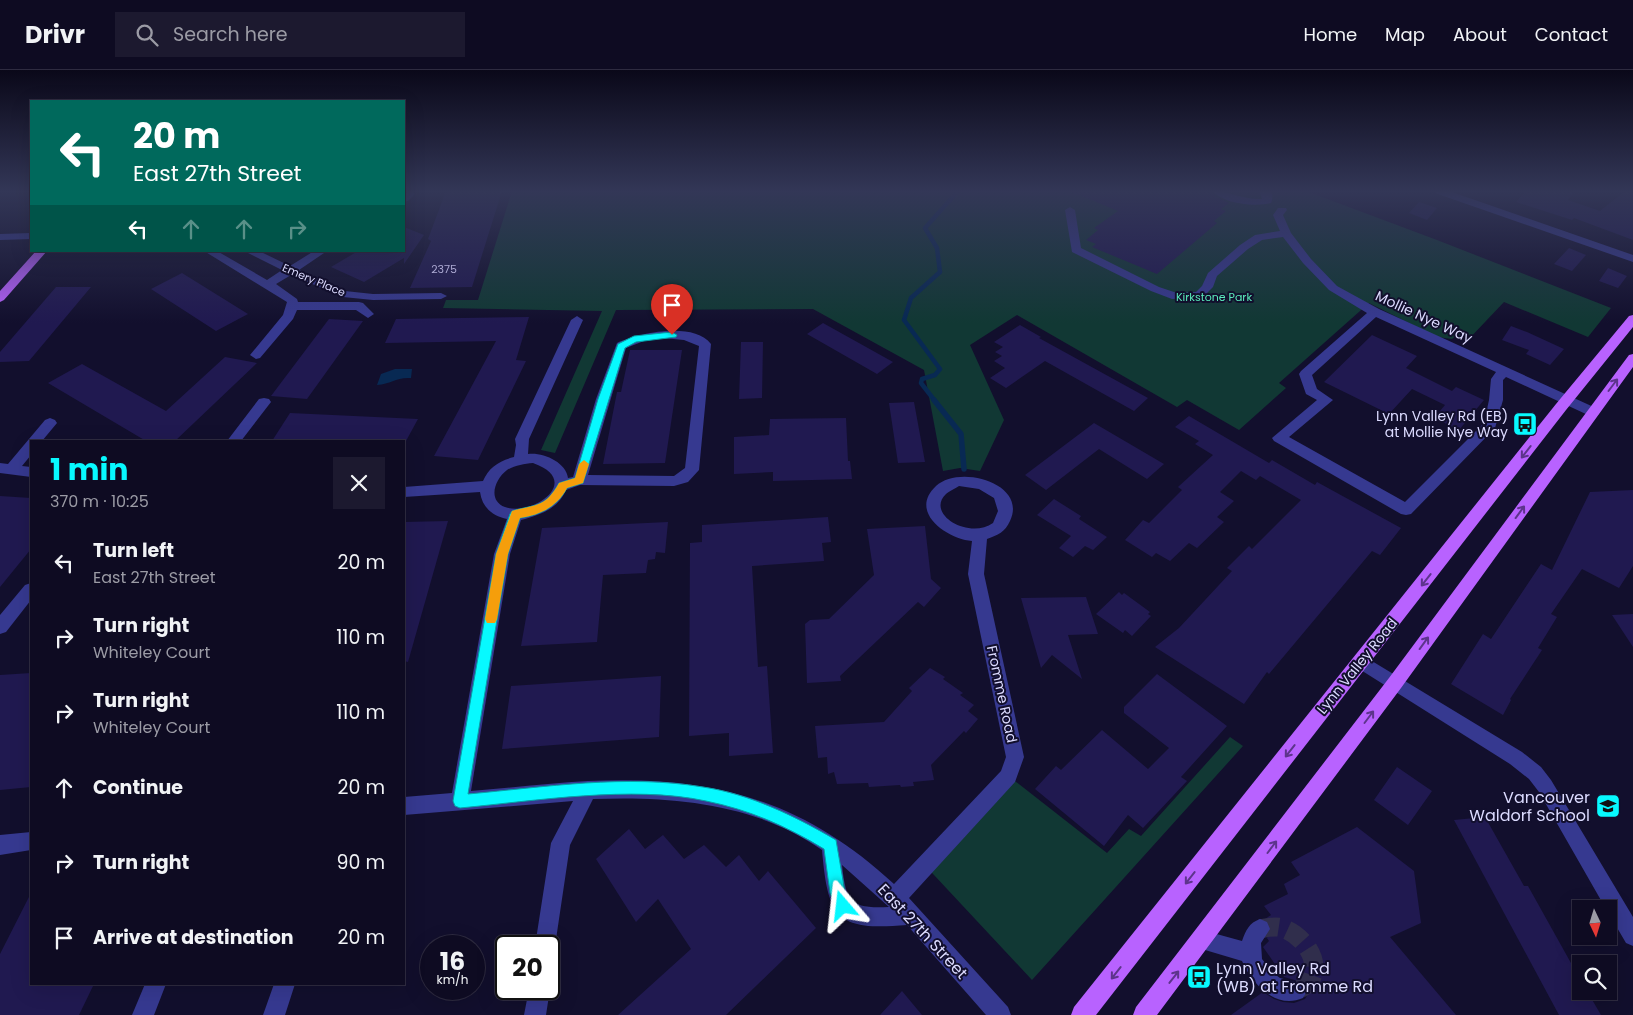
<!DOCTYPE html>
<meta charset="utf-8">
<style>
:root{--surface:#0e0b22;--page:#1c192f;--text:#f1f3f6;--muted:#9b9ba5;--line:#2e2b40;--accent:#07f9ff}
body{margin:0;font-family:Poppins,sans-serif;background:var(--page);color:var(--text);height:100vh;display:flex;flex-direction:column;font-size:19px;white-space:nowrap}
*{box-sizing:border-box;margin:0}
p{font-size:16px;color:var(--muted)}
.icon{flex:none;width:28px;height:28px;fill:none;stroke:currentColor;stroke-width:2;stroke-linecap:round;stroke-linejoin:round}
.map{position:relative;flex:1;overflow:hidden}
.side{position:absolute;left:30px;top:370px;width:375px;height:545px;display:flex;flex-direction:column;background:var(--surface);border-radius:0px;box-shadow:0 5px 20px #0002,0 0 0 1px var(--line)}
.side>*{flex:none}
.guide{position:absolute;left:30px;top:30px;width:375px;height:152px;border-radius:0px;box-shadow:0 5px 20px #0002,0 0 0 1px var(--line);background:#00695c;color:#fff;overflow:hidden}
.needle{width:32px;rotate:176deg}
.tools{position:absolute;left:1572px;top:830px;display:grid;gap:10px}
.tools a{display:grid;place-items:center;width:45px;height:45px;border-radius:0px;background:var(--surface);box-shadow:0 5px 20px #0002,0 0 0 1px var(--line);font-size:25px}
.speed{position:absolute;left:420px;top:865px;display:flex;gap:10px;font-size:25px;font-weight:700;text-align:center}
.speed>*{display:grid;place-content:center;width:65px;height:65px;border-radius:50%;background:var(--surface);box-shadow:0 5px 20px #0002,0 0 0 1px var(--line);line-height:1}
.speed small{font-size:12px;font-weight:400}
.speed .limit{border:2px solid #111;border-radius:8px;background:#fff;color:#111}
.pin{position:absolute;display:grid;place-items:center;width:42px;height:42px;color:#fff;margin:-51px -21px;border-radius:50% 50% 50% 0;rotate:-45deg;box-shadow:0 0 5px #0007}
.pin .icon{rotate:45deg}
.me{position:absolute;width:55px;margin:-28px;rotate:343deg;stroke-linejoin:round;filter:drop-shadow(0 0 4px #0008)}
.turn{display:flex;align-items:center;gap:18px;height:105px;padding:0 20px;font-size:22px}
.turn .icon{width:65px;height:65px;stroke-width:2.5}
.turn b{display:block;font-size:35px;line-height:42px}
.lanes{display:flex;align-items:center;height:48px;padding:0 20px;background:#0003;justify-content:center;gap:25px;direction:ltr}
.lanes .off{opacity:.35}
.round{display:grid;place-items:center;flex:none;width:52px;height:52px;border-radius:0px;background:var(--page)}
.overview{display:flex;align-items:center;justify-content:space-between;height:85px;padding:0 20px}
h1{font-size:30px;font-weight:700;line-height:38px;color:var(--accent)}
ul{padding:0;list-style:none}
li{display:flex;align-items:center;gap:15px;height:75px;padding:0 20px}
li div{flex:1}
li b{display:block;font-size:19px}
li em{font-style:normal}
header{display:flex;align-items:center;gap:30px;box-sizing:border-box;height:70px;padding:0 25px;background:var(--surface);border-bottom:1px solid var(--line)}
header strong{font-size:24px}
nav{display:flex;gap:28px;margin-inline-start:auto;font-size:18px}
.search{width:350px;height:45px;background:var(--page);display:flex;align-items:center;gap:12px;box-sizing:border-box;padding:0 18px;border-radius:0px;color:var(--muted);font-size:19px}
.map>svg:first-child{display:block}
.green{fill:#113834}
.water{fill:#082953}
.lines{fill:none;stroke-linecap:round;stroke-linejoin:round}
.stream-far1{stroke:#082953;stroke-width:4.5}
.stream{stroke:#082953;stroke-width:5.5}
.building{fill:#201950}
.minor-tunnel{stroke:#302e4c;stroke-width:19;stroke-dasharray:19 9;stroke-linecap:butt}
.minor{fill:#363990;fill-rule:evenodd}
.major{fill:#b862ff;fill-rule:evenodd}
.oneway{stroke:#5d348c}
.route{fill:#07f9ff;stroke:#05a2a6}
.slow{fill:#f59e0b}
.labels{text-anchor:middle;stroke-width:4;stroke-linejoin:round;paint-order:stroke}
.number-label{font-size:11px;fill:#adaad3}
.far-street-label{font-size:11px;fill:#dcdbff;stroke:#120f2d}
.far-park-label{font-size:11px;fill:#5aecbc;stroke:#120f2d}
.street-label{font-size:14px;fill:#dcdbff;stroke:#120f2d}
.poi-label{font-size:14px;fill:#dcdbff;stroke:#120f2d;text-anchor:end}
.near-poi-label{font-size:16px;fill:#dcdbff;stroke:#120f2d;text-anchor:end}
.near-street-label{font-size:16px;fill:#dcdbff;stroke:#120f2d}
</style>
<header>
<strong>Drivr</strong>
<div class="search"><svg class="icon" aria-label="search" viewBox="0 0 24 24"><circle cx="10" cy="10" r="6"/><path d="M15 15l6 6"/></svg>Search here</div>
<nav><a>Home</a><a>Map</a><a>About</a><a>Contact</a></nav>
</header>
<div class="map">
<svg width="1633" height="945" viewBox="0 0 1633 945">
<rect width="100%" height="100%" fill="#120f2d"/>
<path class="green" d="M512,121H1306L1437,170L1611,238L1588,267L1504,232L1467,271L1456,266L1452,269L1437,267L1369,233L1279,313L1286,318L1239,360L1187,330L1177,337L1017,245L970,275L1004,350L980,401L960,398L943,401L924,300L813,239L616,240L555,383L541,380L602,241L443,238L446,230H478Z
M1230,667L1243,676L1032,910L920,790L1006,704L1107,783L1129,759L1141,766Z"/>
<path class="water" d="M395,299H412L411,308C396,307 391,314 377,315L381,304Z"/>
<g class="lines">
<path class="stream-far1" d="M935,331L921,313L922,309L935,305L940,299L904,250L911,228L940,202L937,178L925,158L958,121"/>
<path class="stream" d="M934,330L961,364L964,399"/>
</g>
<path class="building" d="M446,121H502L472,217L410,218L431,171L428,169Z
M1070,121H1210L1217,127L1229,133L1221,139L1226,141L1214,151L1217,153L1157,204L1092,177L1096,174L1086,170L1098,160L1094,158L1118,141Z
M1526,121H1574L1568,130L1600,141L1625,121H1633V170L1574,148L1572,150L1516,132Z
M1419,132L1437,138L1427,150L1409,143Z
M404,157L424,165L404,194V188L364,212L331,197L358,181H404Z
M1569,178L1586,185L1572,201L1554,194Z
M1608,198L1627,206L1618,218L1599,211Z
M182,203L248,244L216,261L151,219Z
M56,217H91L29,291L0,292V282Z
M529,247L516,290L526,291L478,390L434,386L496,271L385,273L396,249Z
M329,249L363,251L307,329L271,326Z
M823,253L893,292L877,304L807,264Z
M1020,255L1041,267L1039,268L1148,328L1134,341L1045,291L1006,318L990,308L1005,298L994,291L1002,286L995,282L1003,277L994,272Z
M1511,256L1527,262L1564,279L1550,295L1526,284L1529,280L1502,270Z
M1372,265L1417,286L1406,298L1452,321L1456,317L1484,330L1459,360L1434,348L1445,335L1412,319L1389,344L1324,312Z
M741,272H763L762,328L739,329Z
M630,280H682L665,393L603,394L617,322H621Z
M225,287L257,293L175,371H146L48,313L82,294L166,341Z
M914,332L925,392L898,393L889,333Z
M290,343L418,349L406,371H272Z
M1189,346L1269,393L1272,390L1315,415L1317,412L1401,458L1380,485L1372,481L1269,604L1267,602L1244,634L1155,577L1179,558L1232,501L1227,498L1249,476L1252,479L1301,430L1260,406L1256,410L1241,401L1220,422L1234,431L1217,447L1224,452L1197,478L1189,473L1170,491L1156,483L1152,487L1125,470L1143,450L1149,453L1182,420L1178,417L1213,385L1195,374L1199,371L1175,357Z
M846,348L848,391H850L852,409L773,411V402L734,404V367L769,365L770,349Z
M1094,353L1164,394L1147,409L1099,379L1046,420L1025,405Z
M1633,420V496L1619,518L1582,499L1551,544L1557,547L1538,578L1542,580L1510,629L1511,630L1503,645L1451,614L1483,564L1491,569L1541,494L1552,500L1590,422Z
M0,426L31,428V479L0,517Z
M1054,429L1081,446L1079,449L1107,467L1093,480L1085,476L1073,487L1059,478L1071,466L1037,445Z
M828,447L831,472L822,473L824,491L752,496L758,597L767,596L773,683L729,686V663L689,666L690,473L702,472V455Z
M448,451L408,592L404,591V452Z
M668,452L665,483L656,482L655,489L648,490L646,503L603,505L597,572L521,576L542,458Z
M925,456L931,509L941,518L924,537L918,532L840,606L841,611L807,613L805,554L810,550L829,549L874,505L867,459Z
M1119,522L1122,525L1124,523L1150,542L1148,544L1151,546L1132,566L1125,560L1123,563L1096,544Z
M1086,527L1098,564L1068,565L1082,609L1052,585L1041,598L1021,528Z
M1633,544V577L1612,545Z
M930,598L945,607L943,609L963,623L960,625L974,635L968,641L978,649L966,663L964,661L931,695L934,710L913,712L914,716L901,717L900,715L869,717L868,713L837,714L834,702L828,704L827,687L818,688L815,656L884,652L912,621L909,618Z
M31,603V717L0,720V605Z
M1157,604L1227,656L1181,707L1187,711L1143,758L1128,745L1104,776L1035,719L1056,696L1061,700L1102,660L1148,699L1169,678L1124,643V637Z
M661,606L659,667L502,679L511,616Z
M1397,697L1432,721L1408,755L1374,730Z
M1485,747L1524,816H1528L1581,911V921H1587L1601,945H1559L1454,750Z
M1357,757L1414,801L1421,853L1390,867L1456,945H1231L1263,922L1274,929L1283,932L1294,933L1305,929L1309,922L1305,913L1284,907L1263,877L1269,871L1267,868L1272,858L1269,851L1265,849L1271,845L1264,836L1288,824L1284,814L1300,805L1291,792Z
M629,759L645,779L663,765L684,789L704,775L726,797L739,785L759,811L768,801L816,858L726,945H618L691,879L658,829L636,852L596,789Z
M31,823V914H94L79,945H0V884Z
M902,921L922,945H880Z"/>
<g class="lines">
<path class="minor-tunnel" d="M1260,859C1270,857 1278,855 1287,860C1305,868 1323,894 1309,912C1306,916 1300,919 1296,921"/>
<path class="minor" d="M410,121L415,124L408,131L404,132V124Z
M1212,121C1229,121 1244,130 1262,129L1259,121H1270C1273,124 1273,129 1271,133C1253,137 1225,134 1212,121Z
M1434,121H1449L1633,185V192L1435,123Z
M1070,137L1075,140L1081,178L1159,217L1177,223L1196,222L1202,216L1208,203L1240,175L1255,165L1280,161L1273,145L1278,138H1286L1287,140L1283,145L1291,163L1311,189L1337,216L1379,239L1598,339L1600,342L1598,345H1588L1506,307L1503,310V330L1495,358L1411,444L1406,445L1401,444L1274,371L1272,368L1317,330L1306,324L1299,304L1301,301L1367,243L1329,220L1303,193L1283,167L1262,170L1248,179L1217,206L1213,217L1203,227L1172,229L1151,221L1072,182L1065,140ZM1376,247L1496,302L1491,309L1489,330L1484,353L1405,432L1289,367L1333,330L1317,319L1312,305Z
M31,163V169L0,170V164Z
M204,181H217L267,210L282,200L244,181H259L290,196L314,181H327L299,200L345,221L373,224L441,223L447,226L441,229L373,230L343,227L291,205L276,214L297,229L298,232H359L363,233L374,244L368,248L356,240H297L293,249L260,288L256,289L250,285L283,245L287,232Z
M577,246L583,250L529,369L528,384C543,382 566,392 568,408L573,407L596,329L617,273C639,263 693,251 711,274L699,400L688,412L674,416L580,415L566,420C558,439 540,445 521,450L510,484L471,721C510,718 549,713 588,711C711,705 802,729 894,814L1001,701L1006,687L968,504L972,471C947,469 908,442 936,416C959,394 1028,413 1010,451C1005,462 998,465 987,469L984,504L1024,687L1015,712L909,828L1008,937L1011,945H986L907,855C837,861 828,849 822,780C755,733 672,726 593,729L570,775L555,876L552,883L549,885V876H535L551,773L573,731L404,745V727L452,723L494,484L507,449C492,446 482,437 480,422L404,427V417L483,411C489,397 499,391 514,387L516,375L515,369L571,250ZM663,268L684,270L699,276L685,398L674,406L588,405L626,278L644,271ZM533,393C584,411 532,447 505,437C487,430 495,409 507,400C515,395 524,394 533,393ZM959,416L979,419L994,428L998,441L993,453C969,470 925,444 946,424C949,421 955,419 959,416ZM842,795L889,837C851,839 846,832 842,795Z
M264,328L269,329L271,332L241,371H227L259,329Z
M50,348L55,350L57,353L42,371H31V385L22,396L31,397V407L0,403V393L8,394L45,350Z
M31,513V530L6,562L0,564V545L25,515Z
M1362,585L1522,682L1541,697L1551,710L1633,847V876L1626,873L1609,844V839H1606L1539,722L1529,709L1510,694L1356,597L1354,592L1356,587Z
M31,762V780L0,785V765Z
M1260,849L1267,852L1270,859L1261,873L1262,889L1273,903L1280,908L1303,914L1307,921L1303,928C1276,940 1252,914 1242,891L1195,877L1192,870L1195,863L1202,860L1242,871C1246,860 1249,853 1260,849Z
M145,914H166L154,945H132Z
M274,914H295L285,945H263Z
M549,917L550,919L546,945H524L529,919H549Z"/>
<path class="major" d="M36,181H47L4,230L0,232V221Z
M1633,245V257L1566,340L1096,945H1071L1074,937L1556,334L1629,246Z
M1633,284V297L1401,618L1157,945H1133L1136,937L1389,608L1629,285Z"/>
</g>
<defs><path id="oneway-shaft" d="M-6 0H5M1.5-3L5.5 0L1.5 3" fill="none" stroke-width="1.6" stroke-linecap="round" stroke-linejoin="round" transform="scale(1.25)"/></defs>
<g class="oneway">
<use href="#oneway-shaft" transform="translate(1613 315) rotate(-53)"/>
<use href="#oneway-shaft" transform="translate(1526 382) rotate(128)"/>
<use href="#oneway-shaft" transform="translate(1520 442) rotate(-54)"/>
<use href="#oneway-shaft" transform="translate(1426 510) rotate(128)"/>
<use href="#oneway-shaft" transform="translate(1424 573) rotate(-54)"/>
<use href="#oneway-shaft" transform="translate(1369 647) rotate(-53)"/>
<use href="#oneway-shaft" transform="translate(1290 681) rotate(128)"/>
<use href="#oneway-shaft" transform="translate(1272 777) rotate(-53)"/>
<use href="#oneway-shaft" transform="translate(1190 808) rotate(128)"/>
<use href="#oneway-shaft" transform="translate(1116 903) rotate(128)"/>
<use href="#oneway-shaft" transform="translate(1174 907) rotate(-52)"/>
</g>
<linearGradient id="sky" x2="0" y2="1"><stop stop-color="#0a0819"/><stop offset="0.48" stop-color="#333757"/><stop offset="1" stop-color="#333757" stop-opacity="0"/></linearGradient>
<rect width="1633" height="253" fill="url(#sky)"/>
<path class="route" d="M672,262L677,265L676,267L636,272L625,278L583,413L567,418C557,437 540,445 520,448L508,484L468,724C546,717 626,704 703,717C750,724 795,746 836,770L845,822L851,836L848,842L843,844L838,842L830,823L824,779C786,756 750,740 706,731C632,715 535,731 460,738L455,736L453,731L496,484L510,444L512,441C536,434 545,438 559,413L575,408L598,329L618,274L634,266Z"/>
<path class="slow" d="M584,390L589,394L583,413L567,418C557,437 540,445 520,448L508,484L497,549L495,553H487L485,549L496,484L512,441C536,434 545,438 559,413L575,408L579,394Z"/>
<defs>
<symbol id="bus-square" viewBox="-11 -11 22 22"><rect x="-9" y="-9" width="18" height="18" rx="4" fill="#07f9ff" stroke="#120f2d"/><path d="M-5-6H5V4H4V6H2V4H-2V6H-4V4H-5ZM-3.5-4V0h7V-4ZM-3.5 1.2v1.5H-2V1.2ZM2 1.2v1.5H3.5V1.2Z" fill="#111"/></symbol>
<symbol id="school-square" viewBox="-11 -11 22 22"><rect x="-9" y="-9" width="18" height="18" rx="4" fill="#07f9ff" stroke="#120f2d"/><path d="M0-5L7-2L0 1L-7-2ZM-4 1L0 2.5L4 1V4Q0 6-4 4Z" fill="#111"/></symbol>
</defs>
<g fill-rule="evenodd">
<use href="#bus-square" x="1511" y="340" width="28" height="28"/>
<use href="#school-square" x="1594" y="722" width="28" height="28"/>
<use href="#bus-square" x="1185" y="893" width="28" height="28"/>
</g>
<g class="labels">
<g class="number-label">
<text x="444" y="203">2375</text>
</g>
<g class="far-street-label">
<text transform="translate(314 210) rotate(23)" y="4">Emery Place</text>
</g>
<g class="far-park-label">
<text x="1214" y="231">Kirkstone Park</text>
</g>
<g class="street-label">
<text transform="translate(1424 247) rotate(25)" y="5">Mollie Nye Way</text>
<text transform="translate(1357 596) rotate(-51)" y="5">Lynn Valley Road</text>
<text transform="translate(1002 624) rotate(78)" y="5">Fromme Road</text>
</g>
<g class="poi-label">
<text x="1508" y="351">Lynn Valley Rd (EB)<tspan x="1508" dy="16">at Mollie Nye Way</tspan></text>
</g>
<g class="near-poi-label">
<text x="1590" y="733">Vancouver<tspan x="1590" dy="18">Waldorf School</tspan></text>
<text x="1216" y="904" text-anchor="start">Lynn Valley Rd<tspan x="1216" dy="18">(WB) at Fromme Rd</tspan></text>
</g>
<g class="near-street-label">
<text transform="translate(923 861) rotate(47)" y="6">East 27th Street</text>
</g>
</g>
</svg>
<div class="tools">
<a><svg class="needle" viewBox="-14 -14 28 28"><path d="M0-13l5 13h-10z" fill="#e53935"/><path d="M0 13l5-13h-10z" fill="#9b9ba5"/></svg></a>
<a><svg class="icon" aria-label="search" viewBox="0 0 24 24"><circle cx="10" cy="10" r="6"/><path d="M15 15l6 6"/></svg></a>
</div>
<div class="speed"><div>16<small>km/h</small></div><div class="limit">20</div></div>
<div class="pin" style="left:672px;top:265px;background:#d93025"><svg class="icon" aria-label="arrive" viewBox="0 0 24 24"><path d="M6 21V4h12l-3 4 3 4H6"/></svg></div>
<svg class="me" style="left:843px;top:836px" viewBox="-20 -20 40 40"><path d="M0-17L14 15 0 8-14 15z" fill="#07f9ff" stroke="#fff" stroke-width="4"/></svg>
<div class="guide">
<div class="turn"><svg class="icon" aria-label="left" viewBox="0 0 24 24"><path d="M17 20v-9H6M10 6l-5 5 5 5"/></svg><div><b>20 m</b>East 27th Street</div></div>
<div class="lanes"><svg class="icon" aria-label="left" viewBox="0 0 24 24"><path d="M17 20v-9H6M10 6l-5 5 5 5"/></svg><svg class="icon off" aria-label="ahead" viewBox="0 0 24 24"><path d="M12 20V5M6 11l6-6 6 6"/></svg><svg class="icon off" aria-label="ahead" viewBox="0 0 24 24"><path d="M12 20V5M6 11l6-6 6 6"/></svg><svg class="icon off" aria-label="right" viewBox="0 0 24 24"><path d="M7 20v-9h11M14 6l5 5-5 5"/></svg></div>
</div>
<section class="side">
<div class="overview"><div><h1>1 min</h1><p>370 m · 10:25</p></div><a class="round"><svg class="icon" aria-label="close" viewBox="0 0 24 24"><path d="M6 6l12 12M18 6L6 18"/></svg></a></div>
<ul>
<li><svg class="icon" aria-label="left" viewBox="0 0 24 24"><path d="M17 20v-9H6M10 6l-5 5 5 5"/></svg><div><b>Turn left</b><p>East 27th Street</p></div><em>20 m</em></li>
<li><svg class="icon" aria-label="right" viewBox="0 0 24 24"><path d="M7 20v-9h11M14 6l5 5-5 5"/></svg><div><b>Turn right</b><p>Whiteley Court</p></div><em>110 m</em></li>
<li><svg class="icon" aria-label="right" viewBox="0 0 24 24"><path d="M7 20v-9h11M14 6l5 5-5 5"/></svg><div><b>Turn right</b><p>Whiteley Court</p></div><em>110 m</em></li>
<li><svg class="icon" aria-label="ahead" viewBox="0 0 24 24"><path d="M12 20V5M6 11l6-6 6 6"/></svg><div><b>Continue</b></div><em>20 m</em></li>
<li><svg class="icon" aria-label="right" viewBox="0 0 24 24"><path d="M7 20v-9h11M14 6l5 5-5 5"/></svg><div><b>Turn right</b></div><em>90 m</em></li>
<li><svg class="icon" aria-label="arrive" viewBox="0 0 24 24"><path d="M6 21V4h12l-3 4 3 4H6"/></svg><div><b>Arrive at destination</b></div><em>20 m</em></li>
</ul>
</section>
</div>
